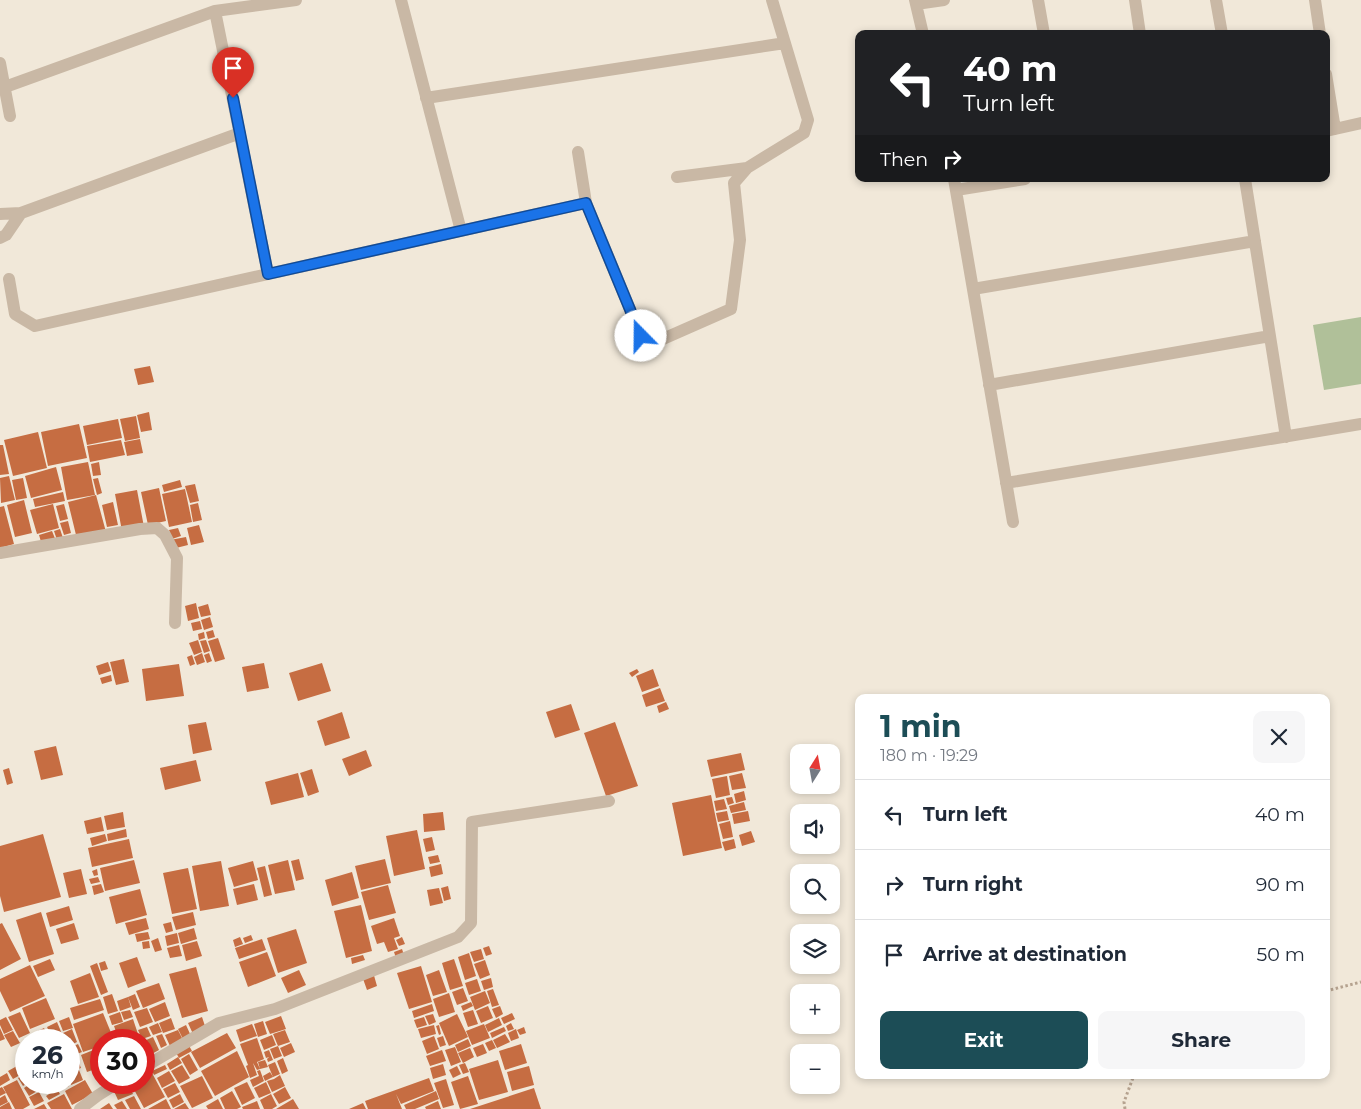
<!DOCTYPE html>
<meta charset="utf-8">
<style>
:root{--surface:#fff;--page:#f6f6f7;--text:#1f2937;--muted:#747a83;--line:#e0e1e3;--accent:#1c4d56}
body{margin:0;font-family:Montserrat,sans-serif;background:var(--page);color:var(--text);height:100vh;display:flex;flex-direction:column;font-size:19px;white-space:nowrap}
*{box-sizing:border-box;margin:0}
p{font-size:16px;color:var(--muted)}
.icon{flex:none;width:28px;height:28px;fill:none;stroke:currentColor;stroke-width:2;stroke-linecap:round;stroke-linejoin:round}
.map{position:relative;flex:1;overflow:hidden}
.drawer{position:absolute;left:855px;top:694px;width:475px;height:385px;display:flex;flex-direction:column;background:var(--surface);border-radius:10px;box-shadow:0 2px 8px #0003}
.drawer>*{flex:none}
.hud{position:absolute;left:855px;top:30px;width:475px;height:152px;border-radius:10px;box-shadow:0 2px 8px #0003;background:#202124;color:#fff;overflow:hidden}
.needle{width:32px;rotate:11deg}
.controls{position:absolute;left:790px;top:744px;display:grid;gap:10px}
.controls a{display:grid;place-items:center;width:50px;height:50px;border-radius:10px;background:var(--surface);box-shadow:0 2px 8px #0003;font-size:25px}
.speed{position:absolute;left:15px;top:1029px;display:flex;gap:10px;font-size:25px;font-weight:700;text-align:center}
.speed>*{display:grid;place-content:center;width:65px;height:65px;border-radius:50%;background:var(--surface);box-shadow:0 2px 8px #0003;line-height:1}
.speed small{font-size:12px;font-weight:400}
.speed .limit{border:8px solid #d22;background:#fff;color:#111}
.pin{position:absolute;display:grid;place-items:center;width:42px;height:42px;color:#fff;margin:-51px -21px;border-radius:50% 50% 50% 0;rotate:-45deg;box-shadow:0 0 5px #0007}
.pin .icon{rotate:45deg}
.me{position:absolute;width:55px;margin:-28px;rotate:338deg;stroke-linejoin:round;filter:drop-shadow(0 0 4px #0008)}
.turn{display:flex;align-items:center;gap:18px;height:105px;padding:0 25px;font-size:22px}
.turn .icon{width:65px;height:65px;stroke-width:2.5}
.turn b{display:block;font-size:35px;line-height:42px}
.then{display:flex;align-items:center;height:48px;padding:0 25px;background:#0003;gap:10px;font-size:19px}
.round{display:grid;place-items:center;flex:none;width:52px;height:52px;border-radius:10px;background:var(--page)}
.headline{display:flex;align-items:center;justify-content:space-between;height:85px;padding:0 25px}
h1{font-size:30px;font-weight:700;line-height:38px;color:var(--accent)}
.cta{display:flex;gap:10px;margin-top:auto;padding:10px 25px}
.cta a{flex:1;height:58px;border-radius:10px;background:var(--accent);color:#fff;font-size:20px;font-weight:700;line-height:58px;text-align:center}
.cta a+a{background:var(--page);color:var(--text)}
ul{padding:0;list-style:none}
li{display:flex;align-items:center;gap:15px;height:70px;padding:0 25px;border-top:1px solid var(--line)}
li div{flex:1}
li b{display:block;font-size:19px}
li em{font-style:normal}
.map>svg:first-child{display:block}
.green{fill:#b0c099}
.building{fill:#c66d42}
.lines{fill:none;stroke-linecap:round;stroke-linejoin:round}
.path{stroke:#b5a28f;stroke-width:3;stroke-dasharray:2.5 2.5;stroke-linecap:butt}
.street{stroke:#c9b8a5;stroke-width:12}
.route-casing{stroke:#114b97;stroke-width:12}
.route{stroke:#1a73e8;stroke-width:9}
</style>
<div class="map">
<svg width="1361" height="1109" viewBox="0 0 1361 1109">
<rect width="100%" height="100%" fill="#f1e8d9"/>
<path class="green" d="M1361,317V384L1324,390L1313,325Z"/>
<path class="building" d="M150,366L154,382L138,385L134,369Z
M149,412L152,430L141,432L137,415Z
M136,416L140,438L125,441L120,419Z
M118,419L122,438L87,445L83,426Z
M79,424L87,458L48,466L41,432Z
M38,432L47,468L13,476L4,440Z
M140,439L143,453L127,456L124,442Z
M121,440L125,455L90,462L87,446Z
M0,445H3L9,474L0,475Z
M88,462L95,495L67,500L61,467Z
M99,462L101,475L93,476L91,464Z
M56,467L62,490L31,498L25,476Z
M9,476L15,500L1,503L0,478Z
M23,478L27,498L16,500L12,480Z
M98,478L102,493L97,495L93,479Z
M180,480L182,487L164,492L162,485Z
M195,484L199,501L190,503L185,486Z
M159,488L166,521L148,525L141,492Z
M185,489L192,522L169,527L162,494Z
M137,490L144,527L122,531L115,494Z
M63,492L65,501L35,507L33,499Z
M96,495L106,532L77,539L68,502Z
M24,500L32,533L15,537L7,505Z
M113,502L118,525L107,527L102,505Z
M198,503L202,520L193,522L190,505Z
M53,504L59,528L37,534L30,510Z
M64,504L68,519L60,521L56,506Z
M4,506L14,544L0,548V507Z
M68,521L71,533L64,535L60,523Z
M199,525L204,542L191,545L187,528Z
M178,528L181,536L172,539L169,530Z
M60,529L63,538L57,540L54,531Z
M52,531L56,541L42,545L39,535Z
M186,537L188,545L172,549L170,540Z
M196,603L199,618L188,621L185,606Z
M208,604L211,615L201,617L198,607Z
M210,617L213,627L204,630L201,620Z
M200,621L202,629L193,631L191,623Z
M213,630L215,637L208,639L206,632Z
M204,632L205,638L199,640L198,634Z
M218,638L225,659L215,662L208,641Z
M198,640L202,652L194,655L189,643Z
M206,640L210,651L204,653L200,641Z
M202,653L205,662L197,665L194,657Z
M209,653L212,661L207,663L204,655Z
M192,655L195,664L190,666L187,657Z
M124,659L129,682L116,685L110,662Z
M108,662L111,671L99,675L96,666Z
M264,663L269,688L247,692L242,667Z
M322,663L331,691L298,701L289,673Z
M179,664L184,696L146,701L142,669Z
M637,669L639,672L632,677L629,673Z
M653,669L659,686L642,692L636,676Z
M111,675L112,681L102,684L100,678Z
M660,688L665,701L646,707L642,695Z
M666,702L669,709L659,713L657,706Z
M571,704L580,730L555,738L546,712Z
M342,712L350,738L325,746L317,721Z
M206,722L212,750L193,754L188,725Z
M615,722L638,786L606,796L584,733Z
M56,746L63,775L41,780L34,751Z
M366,750L372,766L349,776L342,759Z
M741,753L745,770L711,777L707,760Z
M196,760L201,781L165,790L160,768Z
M9,768L13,783L7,785L3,770Z
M312,769L319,792L308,796L300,773Z
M298,773L304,797L271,805L265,782Z
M742,773L746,788L732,790L729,776Z
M727,776L730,795L716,798L712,779Z
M744,791L746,800L736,803L734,794Z
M711,795L722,848L683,856L672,803Z
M732,797L734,803L728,805L726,798Z
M724,799L727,809L716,811L714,801Z
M744,802L746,810L731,813L729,806Z
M727,811L729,820L718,822L716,813Z
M748,811L750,821L734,824L732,814Z
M123,812L125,827L107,830L104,816Z
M443,812L445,830L424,832L423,814Z
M101,817L104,831L87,834L84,821Z
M730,821L733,837L723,839L719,824Z
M126,829L127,837L108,841L107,834Z
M417,830L425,869L394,876L386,836Z
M751,831L755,842L742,846L739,835Z
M43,834L61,897L4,912L0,896V846Z
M105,834L107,841L92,846L90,838Z
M432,837L435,850L426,852L423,839Z
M129,839L133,858L92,867L88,848Z
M734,839L736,848L725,851L722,842Z
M438,855L440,862L430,864L428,857Z
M299,859L304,879L296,881L291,861Z
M385,859L391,883L361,890L355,866Z
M134,860L140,883L105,891L100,868Z
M288,860L295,890L275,894L268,865Z
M221,861L229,906L200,911L192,866Z
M253,861L258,880L234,887L228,868Z
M441,864L443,874L431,877L429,867Z
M265,866L272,895L264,897L257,868Z
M188,868L197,909L172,914L163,873Z
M81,869L87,894L69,898L63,873Z
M97,869L98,875L94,876L92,871Z
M352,872L359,898L332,906L325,880Z
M98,877L100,882L91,884L89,879Z
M101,884L104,892L94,895L92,886Z
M254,884L258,900L237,905L233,889Z
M388,885L396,913L369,920L361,892Z
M448,886L451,899L444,901L441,888Z
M439,888L443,903L430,906L427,890Z
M140,889L147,915L116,924L109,897Z
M361,905L372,951L346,958L334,911Z
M69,906L73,920L50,927L46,913Z
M41,912L54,954L29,962L16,920Z
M193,912L196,925L176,930L172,917Z
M146,918L149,929L129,935L125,923Z
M394,918L400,936L394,938L398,949L388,952L384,942L377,944L371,926Z
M171,922L173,931L166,933L163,924Z
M2,923L21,959L0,970V924Z
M74,923L79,939L61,944L56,929Z
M194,928L197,939L181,944L178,933Z
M296,929L307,963L278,973L267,938Z
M148,932L150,939L137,942L135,934Z
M177,933L179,943L167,946L165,936Z
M251,935L253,940L245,943L243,938Z
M240,937L243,944L235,947L233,940Z
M402,937L405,944L399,946L396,940Z
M158,938L162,950L155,952L151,941Z
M262,939L266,950L239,959L235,948Z
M149,941L150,948L143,949L142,942Z
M197,941L202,956L186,961L182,945Z
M179,945L182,956L170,958L167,948Z
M489,946L492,954L486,956L483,948Z
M402,949L404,955L396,958L394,952Z
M481,949L484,959L474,962L470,952Z
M267,952L276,976L248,987L239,962Z
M469,953L476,976L465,980L458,957Z
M363,955L365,960L352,964L351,958Z
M137,957L146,981L128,988L119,963Z
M50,959L55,970L38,977L33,966Z
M454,959L463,986L450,990L442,963Z
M485,960L490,975L480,979L474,964Z
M105,961L108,969L101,971L99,963Z
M97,963L108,992L101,995L90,966Z
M30,965L45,996L10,1012L0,991V979Z
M421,966L432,1002L409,1009L397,973Z
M196,967L208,1011L182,1018L169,974Z
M299,970L306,985L288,993L281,978Z
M439,970L447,992L433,996L426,975Z
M373,972L377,986L367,990L362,976Z
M90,973L99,997L78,1004L70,981Z
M491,978L493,987L484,990L481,981Z
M477,979L481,991L469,995L465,983Z
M159,983L165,999L143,1008L136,991Z
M463,988L468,1001L457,1005L452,992Z
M493,989L499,1005L492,1007L487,991Z
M485,991L490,1003L475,1010L470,997Z
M449,993L455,1012L439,1017L433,999Z
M112,994L118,1011L108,1014L103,997Z
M135,994L140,1007L133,1010L128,997Z
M128,997L131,1007L120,1011L117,1001Z
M46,998L55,1019L30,1029L22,1008Z
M100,999L104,1010L74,1020L70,1008Z
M165,1002L170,1016L155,1022L149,1009Z
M471,1002L473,1006L463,1011L461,1006Z
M432,1004L434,1011L414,1018L412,1011Z
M488,1006L493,1018L481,1023L476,1011Z
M500,1006L503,1014L496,1018L492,1009Z
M147,1008L153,1022L140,1027L134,1012Z
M130,1010L133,1017L124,1020L121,1012Z
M473,1010L478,1024L468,1027L463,1013Z
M20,1012L30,1033L19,1038L8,1017Z
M120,1012L123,1022L112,1025L109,1016Z
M103,1013L114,1040H101V1046L83,1052L73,1024Z
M512,1013L515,1019L504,1024L501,1018Z
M433,1014L436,1022L429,1025L425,1016Z
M457,1014L468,1037L449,1046L439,1023Z
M281,1016L286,1029L270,1034L265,1022Z
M6,1017L13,1030L4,1034L0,1025V1020Z
M69,1017L73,1028L63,1031L59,1021Z
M202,1017L206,1029L193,1034L188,1023Z
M424,1017L427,1025L417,1028L414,1020Z
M171,1018L175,1029L163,1033L159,1023Z
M499,1018L502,1025L488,1032L485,1025Z
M133,1019L138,1034L119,1040L114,1026Z
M263,1021L267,1034L258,1037L254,1024Z
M57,1022L62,1034L52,1038L47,1027Z
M158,1023L162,1032L153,1035L149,1027Z
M511,1023L514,1029L508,1031L506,1026Z
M252,1024L257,1036L240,1042L236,1030Z
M484,1024L490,1038L472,1045L466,1031Z
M186,1025L191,1036L183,1039L178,1029Z
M434,1025L436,1034L421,1038L418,1029Z
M439,1025L441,1034L439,1035L436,1026Z
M147,1027L151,1036L142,1039L138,1030Z
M504,1027L506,1031L492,1038L490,1033Z
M524,1027L526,1033L520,1035L517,1030Z
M0,1028L5,1039L0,1041Z
M44,1028L50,1040H40L36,1032Z
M72,1029L77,1042L69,1046V1040H66L63,1033Z
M516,1029L519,1038L511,1041L508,1033Z
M178,1030L183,1040L170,1046L165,1035Z
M285,1030L290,1042L278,1046L273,1034Z
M13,1031L20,1043L11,1047L4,1035Z
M227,1033L236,1048L200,1068L191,1052Z
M162,1034L167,1045L161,1048L156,1036Z
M505,1034L510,1042L497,1048L493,1040Z
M272,1035L276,1045L264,1050L260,1040Z
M434,1036L439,1049L427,1054L422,1041Z
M443,1036L446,1045L440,1047L437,1038Z
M153,1037L159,1050L148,1056L144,1047V1041Z
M257,1038L264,1059L257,1062L260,1069L257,1070L253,1063L257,1075L250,1078L246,1066L248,1065L240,1044Z
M468,1039L471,1046L458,1052L455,1045Z
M492,1040L496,1048L489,1051L485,1043Z
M187,1042L192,1051L179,1058L174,1049Z
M291,1043L295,1052L284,1057L280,1048Z
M78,1044L82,1052L77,1054L74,1046Z
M483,1044L487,1053L477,1057L473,1048Z
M521,1044L527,1063L505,1070L499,1051Z
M278,1046L282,1056L274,1059L270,1049Z
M71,1047L76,1058L69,1061V1048Z
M455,1047L461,1062L451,1066L445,1050Z
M470,1048L474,1057L463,1063L458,1053Z
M96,1049L101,1067L87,1072L81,1055Z
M269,1050L273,1060L268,1062L267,1059L269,1057L266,1058L264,1052Z
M442,1050L446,1061L430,1066L426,1056Z
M237,1051L249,1077L215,1096L201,1071Z
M189,1054L198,1070L190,1075L181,1059Z
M178,1057L182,1063L170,1070L167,1064Z
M283,1058L288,1071L282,1074L277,1061Z
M26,1060V1070L24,1071L19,1064Z
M265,1060L268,1067L260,1069L258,1062Z
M498,1060L508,1092L479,1100L469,1069Z
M78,1061L81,1068L71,1071L69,1064Z
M275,1062L280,1074L273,1077L268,1065Z
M465,1063L469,1072L463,1074L459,1065Z
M443,1064L446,1075L433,1079L430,1068Z
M165,1065L167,1069L154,1075L152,1071Z
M182,1065L190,1078L179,1084L171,1071Z
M17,1066L22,1074L13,1079L8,1071Z
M457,1066L461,1074L453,1078L449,1070Z
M529,1066L534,1085L512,1091L507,1072Z
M79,1070L83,1080L71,1085L69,1074Z
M260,1070L264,1081L253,1087L250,1080L259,1076L257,1071Z
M169,1071L175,1081L162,1088L157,1078Z
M270,1072L273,1077L265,1081L263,1076Z
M7,1073L10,1080L0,1086V1077Z
M152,1073L165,1097L144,1108L131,1084L144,1082V1077Z
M23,1075L26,1082H29L23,1086L18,1078Z
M280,1075L285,1086L272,1092L267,1081L274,1079Z
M202,1076L213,1098L192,1108L180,1086Z
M468,1076L478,1104L460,1109L451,1082Z
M429,1078L434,1091L401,1104L396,1094L402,1109H368L365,1101Z
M446,1079L454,1105L443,1108L434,1083Z
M17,1080L30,1105L23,1109H15L3,1087Z
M85,1080L93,1094L72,1105L65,1091Z
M33,1082H39L42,1088L29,1096L24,1088Z
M42,1082H56L58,1086L47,1092Z
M59,1082H68L69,1086L62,1089Z
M247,1082L255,1098L242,1105L234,1088Z
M266,1082L271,1093L259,1098L254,1088Z
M128,1083L133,1094L118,1100L113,1089Z
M175,1083L180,1092L168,1098L163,1089Z
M2,1087L6,1093L0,1096V1088Z
M285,1087L291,1098L279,1104L273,1094Z
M534,1088L541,1109H470Z
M57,1089L60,1094L49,1100L46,1096Z
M232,1091L241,1107L237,1109H225L220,1098Z
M436,1091L439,1099L415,1109H406L404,1105Z
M39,1092L44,1101L34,1106L29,1097Z
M64,1094L72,1109H51L47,1103Z
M180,1094L184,1102L173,1108L169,1100Z
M271,1094L277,1106L272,1109H264L260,1100Z
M5,1095L8,1102L0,1106V1098Z
M134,1096L141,1109H130L125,1100Z
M166,1099L171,1109H148Z
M218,1099L223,1109H208L206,1106Z
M293,1099L299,1109H276Z
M122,1101L127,1109H117L114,1105Z
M257,1101L260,1109H243L242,1107Z
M438,1101L441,1109H426L425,1107Z
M9,1102L12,1109H0V1107Z
M109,1103L113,1109H100Z
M185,1103L189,1109H174Z
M363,1103L366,1109H349Z
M44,1104L47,1109H34Z"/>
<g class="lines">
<path class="path" d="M1326,991L1361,982
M1125,1109L1124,1102L1134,1075"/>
<path class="street" d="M401,0L461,231
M915,0L923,34
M1038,0L1044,34
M1135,0L1140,34
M1216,0L1222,34
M1315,0L1320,34
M916,4L944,0
M215,11L268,274
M0,63L10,116
M1326,74L1335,129
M5,87L215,11L296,0
M426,98L785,43
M1326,131L1361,123
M578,152L586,203L641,336L656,342L731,309L740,240L734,183L747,168L804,133L808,120L772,0
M677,177L747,168
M954,179L1013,522
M1245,179L1286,437
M956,190L1025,179
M0,214L21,213L240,133
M0,238L6,235L21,213
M9,279L15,314L35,326L586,203
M973,289L1255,241
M989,385L1270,336
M1006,483L1361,424
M0,553L140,529L157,528L165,535L177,558L175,623
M144,1067L219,1023L275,1009L458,937L471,923L472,822L609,801
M80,1109L97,1096L119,1082"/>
</g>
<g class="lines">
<defs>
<path id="route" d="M233,98L268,274L586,203L641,336"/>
</defs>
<use href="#route" class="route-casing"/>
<use href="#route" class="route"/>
</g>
</svg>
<div class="controls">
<a><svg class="needle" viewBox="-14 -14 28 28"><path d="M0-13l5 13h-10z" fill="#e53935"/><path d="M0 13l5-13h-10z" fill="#747a83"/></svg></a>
<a><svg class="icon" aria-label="sound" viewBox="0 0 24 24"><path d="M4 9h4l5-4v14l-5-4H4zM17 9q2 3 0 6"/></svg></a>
<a><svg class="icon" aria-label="search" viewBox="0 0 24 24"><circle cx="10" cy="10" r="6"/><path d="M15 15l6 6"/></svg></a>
<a><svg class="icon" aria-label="layers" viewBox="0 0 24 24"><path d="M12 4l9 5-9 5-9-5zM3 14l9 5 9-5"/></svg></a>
<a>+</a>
<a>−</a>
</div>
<div class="speed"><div>26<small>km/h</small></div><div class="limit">30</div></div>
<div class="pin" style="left:233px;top:98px;background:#d93025"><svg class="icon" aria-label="arrive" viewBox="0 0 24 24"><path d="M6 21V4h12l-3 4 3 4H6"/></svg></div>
<svg class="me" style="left:641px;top:336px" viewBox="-20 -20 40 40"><circle r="19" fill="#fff"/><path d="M0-13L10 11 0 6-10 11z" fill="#1a73e8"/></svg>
<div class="hud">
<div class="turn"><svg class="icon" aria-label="left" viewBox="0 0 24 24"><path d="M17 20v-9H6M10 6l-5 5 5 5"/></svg><div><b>40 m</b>Turn left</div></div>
<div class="then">Then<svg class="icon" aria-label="right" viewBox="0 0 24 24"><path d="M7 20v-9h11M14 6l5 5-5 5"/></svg></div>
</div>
<section class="drawer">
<div class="headline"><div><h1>1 min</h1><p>180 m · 19:29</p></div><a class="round"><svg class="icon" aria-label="close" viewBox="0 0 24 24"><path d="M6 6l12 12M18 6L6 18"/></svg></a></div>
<ul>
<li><svg class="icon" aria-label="left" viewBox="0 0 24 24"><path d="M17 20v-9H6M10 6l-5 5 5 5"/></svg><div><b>Turn left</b></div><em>40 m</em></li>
<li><svg class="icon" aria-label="right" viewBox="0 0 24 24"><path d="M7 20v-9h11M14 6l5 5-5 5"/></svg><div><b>Turn right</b></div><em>90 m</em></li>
<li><svg class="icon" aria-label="arrive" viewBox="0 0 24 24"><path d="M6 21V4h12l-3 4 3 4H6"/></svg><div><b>Arrive at destination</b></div><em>50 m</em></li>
</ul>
<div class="cta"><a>Exit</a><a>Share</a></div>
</section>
</div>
